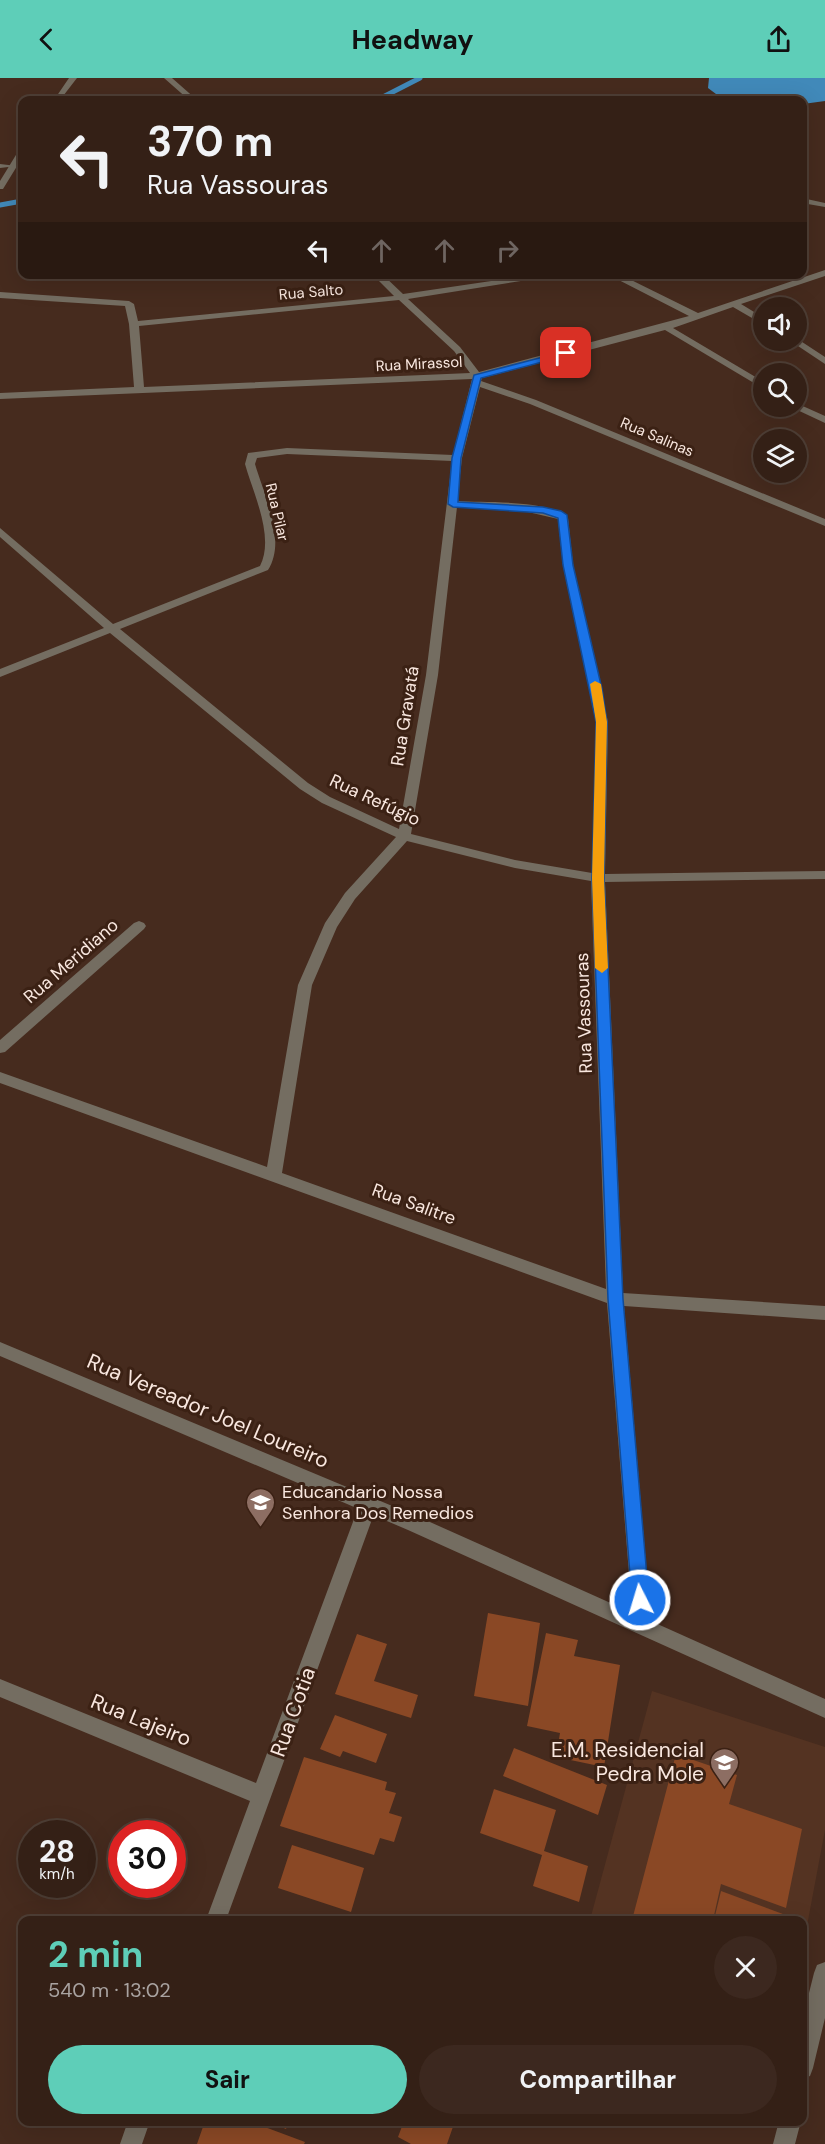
<!DOCTYPE html>
<html lang="pt">
<meta charset="utf-8">
<style>
:root{--surface:#342016;--page:#3c281f;--text:#f1f3f6;--muted:#a9a3a1;--line:#4e3e35;--accent:#5eceb8}
body{margin:0;font-family:"DM Sans",sans-serif;background:var(--page);color:var(--text);height:100vh;display:flex;flex-direction:column;font-size:22px;white-space:nowrap}
*{box-sizing:border-box;margin:0}
p{font-size:20px;color:var(--muted)}
.icon{flex:none;width:33px;height:33px;fill:none;stroke:currentColor;stroke-width:2;stroke-linecap:round;stroke-linejoin:round}
.map{position:relative;flex:1;overflow:hidden}
.panel{position:absolute;left:18px;top:1838px;width:789px;height:210px;display:flex;flex-direction:column;background:var(--surface);border-radius:12px;box-shadow:0 6px 24px #0002,0 0 0 2px var(--line)}
.panel>*{flex:none}
.top-card{position:absolute;left:18px;top:18px;width:789px;height:183px;border-radius:12px;box-shadow:0 6px 24px #0002,0 0 0 2px var(--line);background:#342016;color:var(--text);overflow:hidden}
.buttons{position:absolute;left:753px;top:219px;display:grid;gap:12px}
.buttons a{display:grid;place-items:center;width:54px;height:54px;border-radius:50%;background:var(--surface);box-shadow:0 6px 24px #0002,0 0 0 2px var(--line);font-size:30px}
.speed{position:absolute;left:18px;top:1742px;display:flex;gap:12px;font-size:30px;font-weight:700;text-align:center}
.speed>*{display:grid;place-content:center;width:78px;height:78px;border-radius:50%;background:var(--surface);box-shadow:0 6px 24px #0002,0 0 0 2px var(--line);line-height:1}
.speed small{font-size:15px;font-weight:400}
.speed .limit{border:9px solid #d22;background:#fff;color:#111}
.pin{position:absolute;display:grid;place-items:center;width:51px;height:51px;color:#fff;margin:-26px;border-radius:12px;box-shadow:0 3px 9px #0006}
.me{position:absolute;width:66px;margin:-33px;rotate:355deg;stroke-linejoin:round;filter:drop-shadow(0 0 4px #0008)}
.turn{display:flex;align-items:center;gap:21px;height:126px;padding:0 30px;font-size:27px}
.turn .icon{width:78px;height:78px;stroke-width:2.5}
.turn b{display:block;font-size:42px;line-height:51px}
.lanes{display:flex;align-items:center;height:57px;padding:0 30px;background:#0003;justify-content:center;gap:30px;direction:ltr}
.lanes .off{opacity:.35}
.round{display:grid;place-items:center;flex:none;width:63px;height:63px;border-radius:32px;background:var(--page)}
.headline{display:flex;align-items:center;justify-content:space-between;height:102px;padding:0 30px}
h1{font-size:36px;font-weight:700;line-height:45px;color:var(--accent)}
.action{display:flex;gap:12px;margin-top:auto;padding:12px 30px}
.action a{flex:1;height:69px;border-radius:36px;background:var(--accent);color:#111;font-size:24px;font-weight:700;line-height:69px;text-align:center}
.action a+a{background:var(--page);color:var(--text)}
header{display:flex;justify-content:space-between;align-items:center;height:78px;padding:0 30px;background:var(--accent);color:#111;font-size:27px;font-weight:700}
.map>svg:first-child{display:block}
.built{fill:#543322}
.water{fill:#4189b9}
.lines{fill:none;stroke-linecap:round;stroke-linejoin:round}
.stream{stroke:#4189b9;stroke-width:5}
.building{fill:#8a4825}
.minor{fill:#746d61;fill-rule:evenodd}
.tertiary{fill:#746d61;fill-rule:evenodd}
.route{fill:#1a73e8;stroke:#114b97;stroke-width:1.5}
.slow{fill:#f59e0b}
.labels{text-anchor:middle;stroke-width:6;stroke-linejoin:round;paint-order:stroke}
.far-street-label{font-size:15px;fill:#f9e7df;stroke:#3b2114}
.street-label{font-size:18px;fill:#f9e7df;stroke:#3b2114}
.poi-label{font-size:18px;fill:#f9e7df;stroke:#3b2114;text-anchor:start}
.near-street-label{font-size:21px;fill:#f9e7df;stroke:#3b2114}
.near-poi-label{font-size:21px;fill:#f9e7df;stroke:#3b2114;text-anchor:end}
</style>
<header><svg class="icon" aria-label="back" viewBox="0 0 24 24"><path d="M15 5l-7 7 7 7"/></svg>Headway<svg class="icon" aria-label="share" viewBox="0 0 24 24"><path d="M12 15V3M7 8l5-5 5 5M5 13v7h14v-7"/></svg></header>
<div class="map">
<svg width="825" height="2066" viewBox="0 0 825 2066">
<rect width="100%" height="100%" fill="#462b1e"/>
<path class="built" d="M652,1613L825,1669V1752L803,1869L802,1842H590Z"/>
<path class="water" d="M709,0H825V23L803,26L802,22H724L708,10Z"/>
<g class="lines">
<path class="stream" d="M377,22L420,0
M0,127L22,123"/>
</g>
<path class="building" d="M488,1535L540,1545L528,1628L474,1618Z
M546,1555L578,1562L574,1578L620,1587L604,1689L556,1679L560,1655L527,1648Z
M357,1556L387,1566L374,1603L418,1617L411,1640L335,1616Z
M335,1637L387,1656L376,1685L343,1673L340,1679L320,1671Z
M514,1670L607,1707L598,1737L503,1698Z
M676,1676L737,1697L729,1726L802,1751L786,1830L721,1806L713,1842H632Z
M304,1679L387,1704L385,1712L396,1715L389,1735L402,1739L394,1764L380,1760L374,1777L280,1748Z
M494,1711L556,1732L544,1773L588,1788L579,1824L533,1808L542,1777L480,1755Z
M292,1767L364,1790L351,1834L278,1810Z
M721,1813L799,1842H714Z
M205,2043H249L305,2064L304,2066H197Z
M267,2043H289L286,2051Z
M404,2043H455L447,2066H411L398,2059Z"/>
<g class="lines">
<path class="minor" d="M164,0H172L197,22H189Z
M0,86L17,88L0,90Z
M802,120L825,125V129L802,125Z
M825,192V198L741,226L764,240V247L733,229L673,250L764,304V311L665,252L482,300L481,303L536,322L825,441V448L530,326L480,309L462,380L457,423C485,425 548,421 568,440L573,487L608,644L605,796L825,793V801L605,804L623,1215L825,1228V1242L624,1228L651,1545L649,1551L642,1554L635,1551L633,1545L607,1225L0,1005V994L267,1089L298,907L325,845L345,815L396,759L322,725L300,711L110,555L0,599V591L104,550L0,459V450L113,546L260,488C275,459 253,415 245,386L248,375L287,370L453,377L472,301L0,321V315L134,309L129,246L125,228L0,220V214L129,223L134,226L138,243L394,218L372,196H382L403,216L539,196H565L408,221L460,269L479,294L689,238L607,196H619L698,235ZM399,222L454,273L470,295L144,309L139,248ZM287,376L452,383L426,597L399,751L330,719L308,705L120,551L268,492C287,462 264,417 255,386L257,380ZM457,429L528,434L558,441L563,487L596,644L592,795L515,782L411,756L438,597ZM407,763L515,790L591,803L606,1211L282,1095L312,907L337,849L355,821Z
M796,260L825,279V286L789,262H796Z
M796,325L825,338V345L793,330L791,328H796Z
M139,843L144,845L146,848L144,851L5,974L0,975V962L134,845Z
M369,1417L375,1419L378,1425L226,1842H206L250,1723L0,1619V1601L256,1705L360,1425L363,1419Z
M825,1884V1940L813,1990L810,1998L802,2001V1943L814,1895L817,1887Z
M128,2043H150L142,2066H120Z
M779,2043H801L795,2066H773Z"/>
<path class="tertiary" d="M69,0H77L60,22H54Z
M19,72H22V80L3,111H0V103Z
M0,1264L421,1440L825,1621V1640L408,1452L0,1278Z"/>
</g>
<path class="route" d="M566,273L569,277L481,300L461,380L458,424L543,429L561,433L567,437L573,487L602,611L607,644L604,800L623,1221L649,1522L646,1527L640,1529L635,1527L632,1522L608,1221L592,800L596,644L563,487L558,440L543,435L453,429L448,426L452,380L474,297Z"/>
<path class="slow" d="M595,603L601,606L607,644L604,800L608,890L602,895L595,890L592,800L596,644L590,606Z"/>
<defs>
<symbol id="school-pin" viewBox="-11 -11 22 30"><path d="M0 17L-7.5 6A9.5 9.5 0 1 1 7.5 6Z" fill="#8d6e63" stroke="#3b2114"/><path d="M0-5L7-2L0 1L-7-2ZM-4 1L0 2.5L4 1V4Q0 6-4 4Z" fill="#fff"/></symbol>
</defs>
<g fill-rule="evenodd">
<use href="#school-pin" x="244" y="1408" width="33" height="45"/>
<use href="#school-pin" x="708" y="1668" width="33" height="45"/>
</g>
<g class="labels">
<g class="far-street-label">
<text transform="translate(311 214) rotate(-5)" y="5">Rua Salto</text>
<text transform="translate(419 286) rotate(-3)" y="5">Rua Mirassol</text>
<text transform="translate(657 359) rotate(23)" y="5">Rua Salinas</text>
<text transform="translate(277 434) rotate(77)" y="5">Rua Pilar</text>
</g>
<g class="street-label">
<text transform="translate(405 638) rotate(-81)" y="6">Rua Gravatá</text>
<text transform="translate(375 722) rotate(25)" y="6">Rua Refúgio</text>
<text transform="translate(71 883) rotate(-41)" y="6">Rua Meridiano</text>
<text transform="translate(584 935) rotate(-92)" y="6">Rua Vassouras</text>
<text transform="translate(414 1126) rotate(20)" y="6">Rua Salitre</text>
</g>
<g class="poi-label">
<text x="282" y="1420">Educandario Nossa<tspan x="282" dy="21">Senhora Dos Remedios</tspan></text>
</g>
<g class="near-street-label">
<text transform="translate(208 1333) rotate(23)" y="7">Rua Vereador Joel Loureiro</text>
<text transform="translate(293 1634) rotate(-70)" y="7">Rua Cotia</text>
<text transform="translate(141 1642) rotate(22)" y="7">Rua Lajeiro</text>
</g>
<g class="near-poi-label">
<text x="704" y="1679">E.M. Residencial<tspan x="704" dy="24">Pedra Mole</tspan></text>
</g>
</g>
</svg>
<div class="buttons">
<a><svg class="icon" aria-label="sound" viewBox="0 0 24 24"><path d="M4 9h4l5-4v14l-5-4H4zM17 9q2 3 0 6"/></svg></a>
<a><svg class="icon" aria-label="search" viewBox="0 0 24 24"><circle cx="10" cy="10" r="6"/><path d="M15 15l6 6"/></svg></a>
<a><svg class="icon" aria-label="layers" viewBox="0 0 24 24"><path d="M12 4l9 5-9 5-9-5zM3 14l9 5 9-5"/></svg></a>
</div>
<div class="speed"><div>28<small>km/h</small></div><div class="limit">30</div></div>
<div class="pin" style="left:566px;top:275px;background:#d93025"><svg class="icon" aria-label="arrive" viewBox="0 0 24 24"><path d="M6 21V4h12l-3 4 3 4H6"/></svg></div>
<svg class="me" style="left:640px;top:1522px" viewBox="-20 -20 40 40"><circle r="17" fill="#1a73e8" stroke="#fff" stroke-width="3"/><path d="M0-11L8 9 0 5-8 9z" fill="#fff"/></svg>
<div class="top-card">
<div class="turn"><svg class="icon" aria-label="left" viewBox="0 0 24 24"><path d="M17 20v-9H6M10 6l-5 5 5 5"/></svg><div><b>370 m</b>Rua Vassouras</div></div>
<div class="lanes"><svg class="icon" aria-label="left" viewBox="0 0 24 24"><path d="M17 20v-9H6M10 6l-5 5 5 5"/></svg><svg class="icon off" aria-label="ahead" viewBox="0 0 24 24"><path d="M12 20V5M6 11l6-6 6 6"/></svg><svg class="icon off" aria-label="ahead" viewBox="0 0 24 24"><path d="M12 20V5M6 11l6-6 6 6"/></svg><svg class="icon off" aria-label="right" viewBox="0 0 24 24"><path d="M7 20v-9h11M14 6l5 5-5 5"/></svg></div>
</div>
<section class="panel">
<div class="headline"><div><h1>2 min</h1><p>540 m · 13:02</p></div><a class="round"><svg class="icon" aria-label="close" viewBox="0 0 24 24"><path d="M6 6l12 12M18 6L6 18"/></svg></a></div>
<div class="action"><a>Sair</a><a>Compartilhar</a></div>
</section>
</div>
